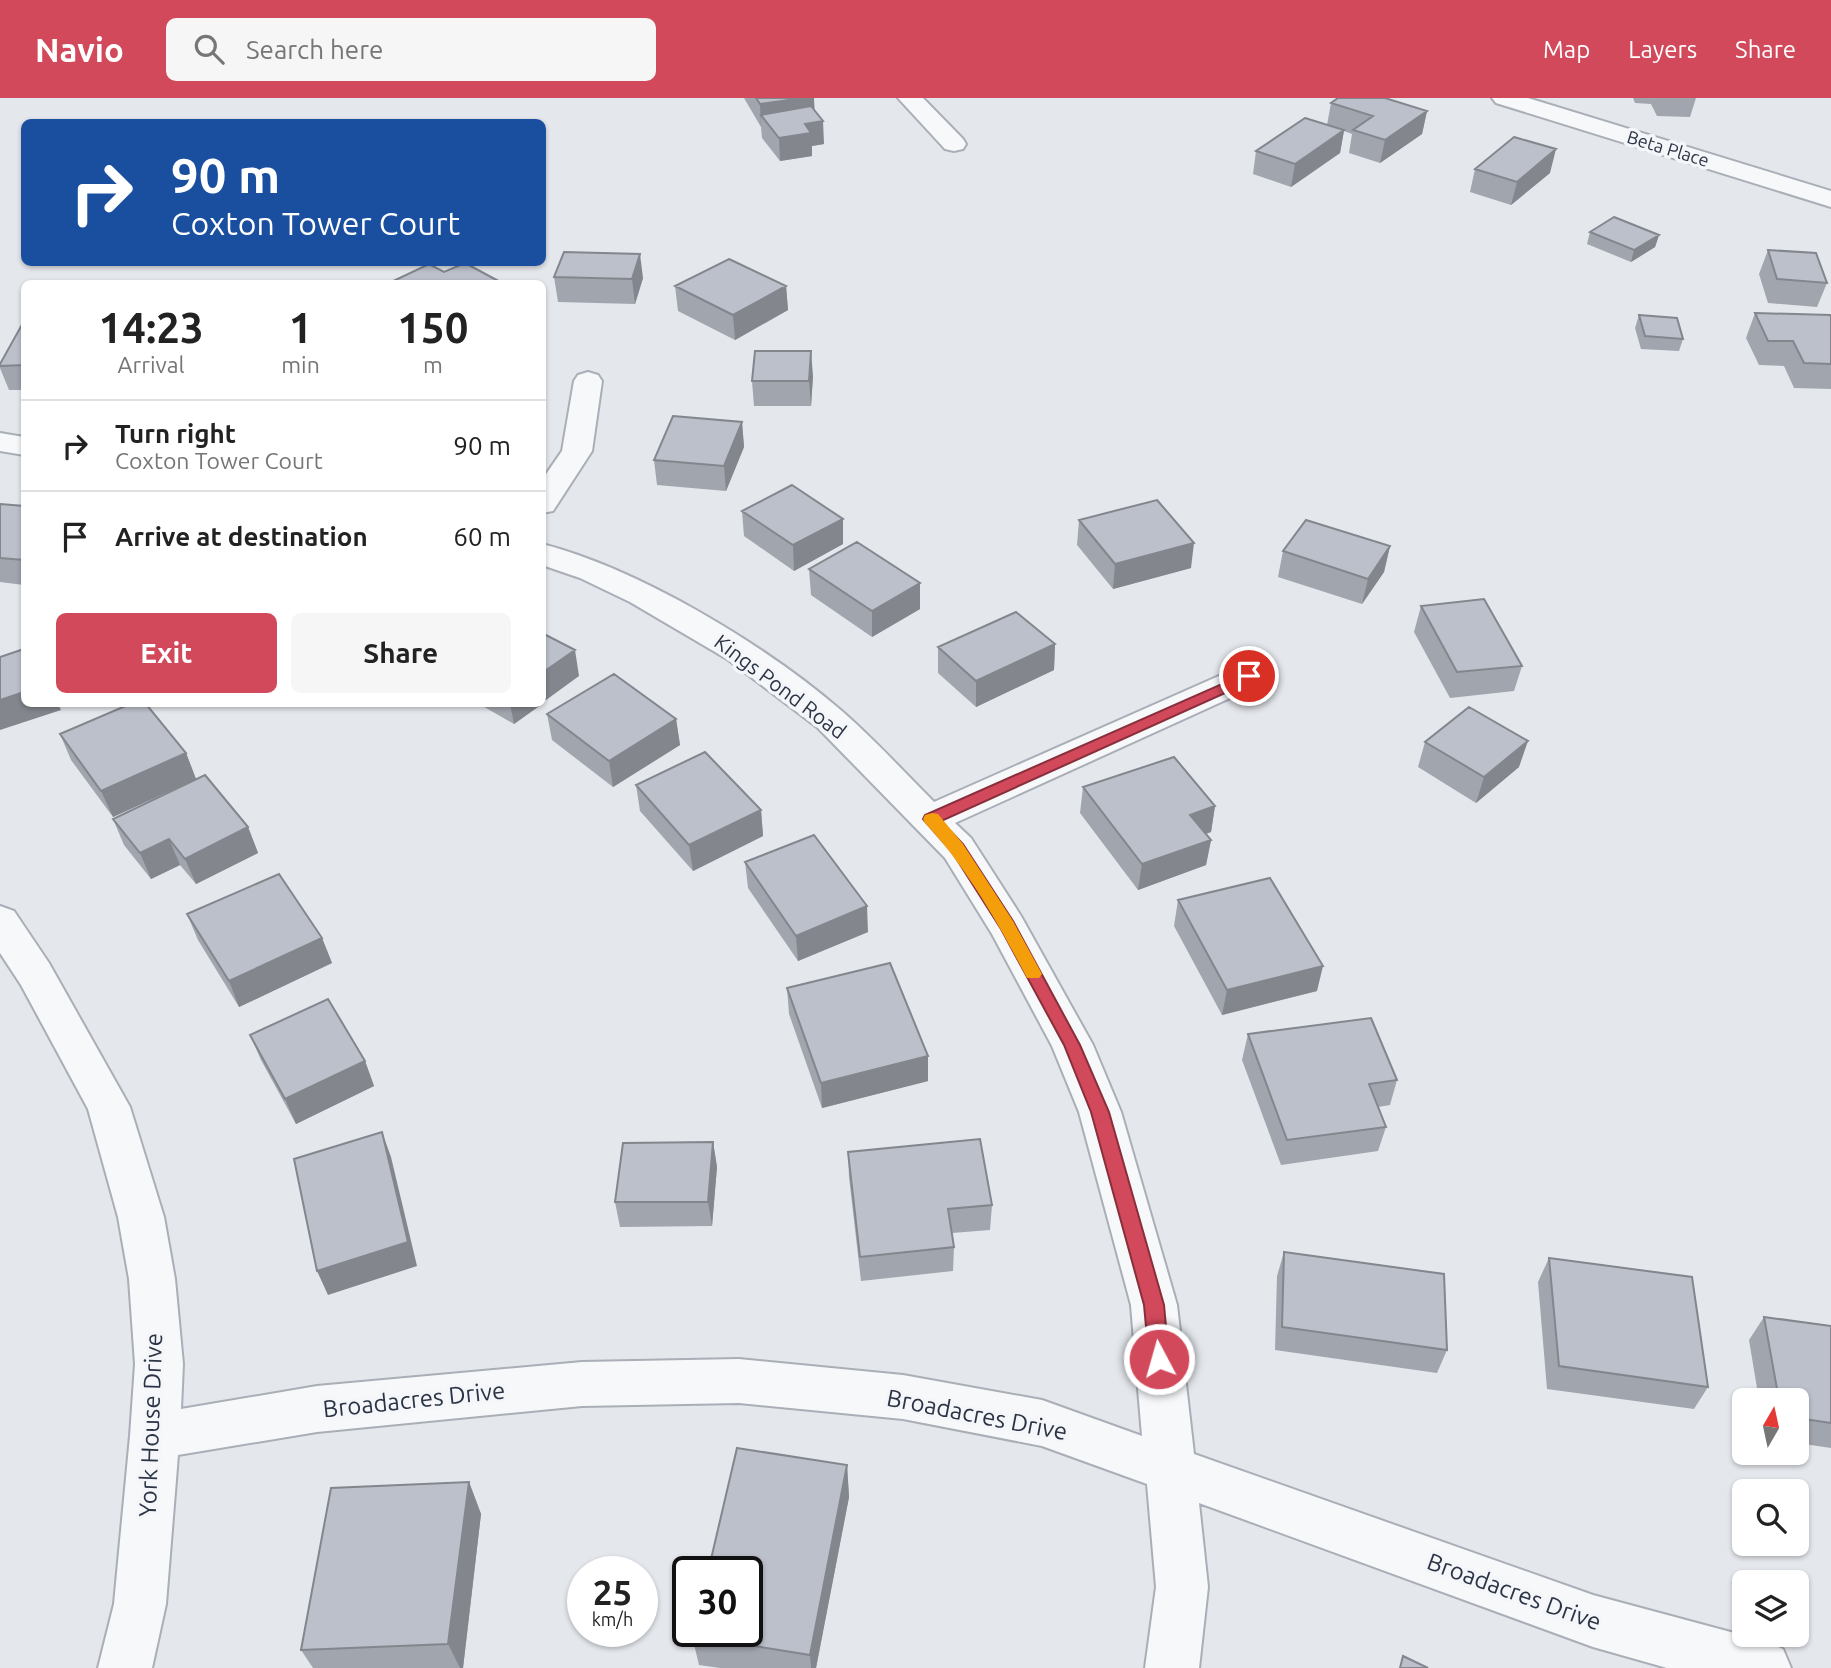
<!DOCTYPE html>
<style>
:root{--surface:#fff;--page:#f6f6f6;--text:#222;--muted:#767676;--line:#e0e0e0;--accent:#d1495b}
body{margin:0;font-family:Ubuntu,sans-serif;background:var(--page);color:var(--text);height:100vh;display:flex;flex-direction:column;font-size:26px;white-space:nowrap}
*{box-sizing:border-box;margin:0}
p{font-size:23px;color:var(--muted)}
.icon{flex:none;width:38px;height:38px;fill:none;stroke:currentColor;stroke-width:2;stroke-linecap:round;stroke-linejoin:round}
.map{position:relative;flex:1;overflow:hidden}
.sheet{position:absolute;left:21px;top:182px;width:525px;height:427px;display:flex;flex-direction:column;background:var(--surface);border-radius:10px;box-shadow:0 2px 5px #0004}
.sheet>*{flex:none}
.guide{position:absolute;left:21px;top:21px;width:525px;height:147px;border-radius:10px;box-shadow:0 2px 5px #0004;background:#1a4fa0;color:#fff;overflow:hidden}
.needle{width:46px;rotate:9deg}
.controls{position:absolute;left:1732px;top:1290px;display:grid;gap:14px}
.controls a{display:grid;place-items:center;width:77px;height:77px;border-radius:10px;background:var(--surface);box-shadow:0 2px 5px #0004;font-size:35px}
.speed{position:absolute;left:567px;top:1458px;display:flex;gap:14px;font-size:35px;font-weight:700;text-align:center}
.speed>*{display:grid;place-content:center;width:91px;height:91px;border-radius:50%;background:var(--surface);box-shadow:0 2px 5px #0004;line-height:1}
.speed small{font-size:18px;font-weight:400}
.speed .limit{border:4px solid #111;border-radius:10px;background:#fff;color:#111}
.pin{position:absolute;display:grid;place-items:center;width:60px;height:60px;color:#fff;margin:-30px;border:4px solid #fff;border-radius:50%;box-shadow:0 2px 7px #0007}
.me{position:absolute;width:77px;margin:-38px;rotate:354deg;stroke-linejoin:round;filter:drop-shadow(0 0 5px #0008)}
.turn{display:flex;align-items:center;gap:24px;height:147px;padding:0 35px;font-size:32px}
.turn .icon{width:91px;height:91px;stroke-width:2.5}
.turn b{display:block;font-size:49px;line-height:60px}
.eta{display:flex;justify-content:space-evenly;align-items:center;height:119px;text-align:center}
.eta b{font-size:42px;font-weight:600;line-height:49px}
.action{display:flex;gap:14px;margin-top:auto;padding:14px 35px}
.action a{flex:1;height:80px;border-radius:10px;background:var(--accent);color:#fff;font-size:28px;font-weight:600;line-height:80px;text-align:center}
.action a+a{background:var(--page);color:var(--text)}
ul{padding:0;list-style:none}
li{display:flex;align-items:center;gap:21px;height:91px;padding:0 35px;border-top:2px solid var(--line)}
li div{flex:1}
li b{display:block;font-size:26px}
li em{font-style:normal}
header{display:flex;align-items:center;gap:42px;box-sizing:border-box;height:98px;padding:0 35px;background:var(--accent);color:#fff}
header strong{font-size:33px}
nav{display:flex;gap:38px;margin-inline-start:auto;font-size:24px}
.search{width:490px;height:63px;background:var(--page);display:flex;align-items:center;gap:18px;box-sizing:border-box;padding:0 24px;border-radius:10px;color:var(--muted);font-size:26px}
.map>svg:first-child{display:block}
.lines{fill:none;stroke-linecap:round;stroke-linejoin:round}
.street-casing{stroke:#a9aeb7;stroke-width:4}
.street{fill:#f7f8fa;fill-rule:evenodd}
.wall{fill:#a1a5ae}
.shaded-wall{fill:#83868d}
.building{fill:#bbc0ca;stroke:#83868d;stroke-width:2}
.route{fill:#d1495b;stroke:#882f3b;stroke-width:2}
.slow{fill:#f59e0b}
.labels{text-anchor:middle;stroke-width:7;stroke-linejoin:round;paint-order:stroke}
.far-street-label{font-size:18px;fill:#2b3445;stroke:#f4f6f9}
.street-label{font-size:21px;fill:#2b3445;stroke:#f4f6f9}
.near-street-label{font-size:24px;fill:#2b3445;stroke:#f4f6f9}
</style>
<header>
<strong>Navio</strong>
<div class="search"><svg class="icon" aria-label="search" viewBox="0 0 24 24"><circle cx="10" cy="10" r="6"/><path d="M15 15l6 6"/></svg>Search here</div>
<nav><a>Map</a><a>Layers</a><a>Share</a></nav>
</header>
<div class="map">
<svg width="1831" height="1570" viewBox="0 0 1831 1570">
<rect width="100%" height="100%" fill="#e4e7ec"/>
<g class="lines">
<defs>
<path id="street" d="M898,0H923L963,41L966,46L963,51L954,53L945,51Z
M1492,0H1528L1831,93V109L1496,5Z
M588,274L598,277L602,283L592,353L553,413L542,415V382L562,353L574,283L578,277Z
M0,335L24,339V357L0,353Z
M542,446C640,471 767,548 843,614C875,642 904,674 934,704L1237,570L1249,567L1261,570L1266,578L1261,586L955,725L971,740L1021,818L1093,947L1121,1014L1177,1207L1194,1356L1593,1497L1764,1543L1783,1551L1791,1570H1667L1593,1549L1199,1405L1208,1489L1199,1570H1145L1156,1489L1147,1386L1042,1348L903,1321L739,1305L582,1308L317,1334L178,1357L166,1506L152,1570H98L114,1506L130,1338L135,1266L129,1181L118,1119L88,1011L21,887L0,855V808L14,813L49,865L130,1009L164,1119L175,1181L183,1266L181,1311L317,1288L582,1264L739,1261L903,1277L1042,1302L1142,1338L1131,1207L1079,1014L1052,948L992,836L945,760L818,630L727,561L630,504L580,480L542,467Z"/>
</defs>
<use href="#street" class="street-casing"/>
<use href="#street" class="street"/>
</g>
<path class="wall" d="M744,0H814V12L824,46L812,48V58L780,63L762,40L761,29Z
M1633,0H1696L1690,19L1657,18L1651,6L1635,5Z
M1331,5L1427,13L1422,36L1380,65L1349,55L1352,36L1344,33L1340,55L1291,89L1253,76L1256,53L1327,27Z
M1475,71L1550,75L1511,107L1470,94Z
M1590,134L1659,137L1655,149L1631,164L1587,146Z
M1768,152L1827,185L1817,209L1768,205L1759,176Z
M554,179L643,180L635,206L558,204Z
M675,188H786L788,212L735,242L678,213Z
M1755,215L1831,219V291L1794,290L1784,268L1759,267L1746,240Z
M1639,217L1683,241L1679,253L1641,251L1635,230Z
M24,223V292H9L0,270V266Z
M813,278L811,308H754L752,283Z
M742,324L744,349L726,393L657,387L654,362Z
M0,406L24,408V487L0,484Z
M742,413L843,421V446L794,473L744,438Z
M1079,422L1191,470L1113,491L1077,447Z
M1390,448L1384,474L1362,506L1278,479L1283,453Z
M809,471L920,511L872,539L811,497Z
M1421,508L1522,568L1514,593L1450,600L1414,534Z
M1055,546L1054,572L976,609L938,575V549Z
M479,606H542L514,626Z
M547,616L676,621L680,647L613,689L552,642Z
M60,636L186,655L196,681L113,719L71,662Z
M1425,644L1519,669L1476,705L1418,669Z
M636,687L761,712L763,738L693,773L640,713Z
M1083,689L1215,708L1211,734L1206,736L1211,742L1206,767L1138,792L1080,715Z
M113,721L248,729L258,755L196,786L180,767L151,781L124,747Z
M745,764L868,834L798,863L748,790Z
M1178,802L1317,893L1222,917L1174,828Z
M187,816L322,840L332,865L239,909L198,842Z
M787,890L928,983L822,1010L789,916Z
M1248,936L1397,982L1390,1007L1378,1009L1386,1029L1378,1053L1281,1067L1242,962Z
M250,937L365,963L374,988L296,1026L261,962Z
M713,1044L717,1069L712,1128L620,1129L615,1104Z
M848,1054L992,1107L990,1132L952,1135L954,1149L953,1173L861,1183L849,1079Z
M1284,1154L1447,1252L1437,1275L1275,1252L1277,1178Z
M1549,1160L1708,1289L1694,1311L1547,1291L1538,1184Z
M1764,1219L1831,1228V1350L1797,1345V1302H1759L1749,1242Z
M847,1367L849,1399L816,1570H720L699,1567L692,1538Z
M469,1384L481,1416L463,1570H313L301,1552Z"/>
<path class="shaded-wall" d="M803,0H814L815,21L761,17V29L760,6Z
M1427,13L1422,36L1380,65L1385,42Z
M823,23L824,46L812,48V58L780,63L779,40L805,26Z
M1344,32L1340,55L1291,89L1295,66Z
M1556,51L1550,75L1511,107L1517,84Z
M1659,137L1655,149L1631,164L1634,152Z
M640,156L643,180L635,206L632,181Z
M786,188L788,212L735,242L733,217Z
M811,253L813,278L811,308L809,283Z
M742,324L744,349L726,393L724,368Z
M843,421V446L794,473L793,447Z
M1194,445L1191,470L1113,491L1115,466Z
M1390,448L1384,474L1362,506L1368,481Z
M920,485V511L872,539V513Z
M1055,546L1054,572L976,609V583Z
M575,552L579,578L542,605V575Z
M24,594V606H58L61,612L0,632V602Z
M510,606H542L514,626Z
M676,621L680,647L613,689L609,663Z
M1528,643L1519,669L1476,705L1484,679Z
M186,655L196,681L113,719L101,693Z
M1215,708L1211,734L1186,742L1190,717Z
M761,712L763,738L693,773L689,747Z
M248,729L258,755L196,786L185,761Z
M169,741L180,767L151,781L140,755Z
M1211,742L1206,767L1138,792L1142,766Z
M867,808L868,834L798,863L796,838Z
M322,840L332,865L239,909L229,883Z
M1323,868L1317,893L1222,917L1227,892Z
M928,958V983L822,1010L821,985Z
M365,963L374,988L296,1026L285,1001Z
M382,1034L391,1059L417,1168L328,1197L317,1173Z
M713,1044L717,1069L712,1128L708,1104Z
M847,1367L849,1399L816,1570H811L810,1557Z
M469,1384L481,1416L463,1570H460L448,1546Z"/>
<path class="building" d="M756,0H803L760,6Z
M1338,0H1385L1427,13L1385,42L1353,32L1373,18L1331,5Z
M811,8L823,23L805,26L811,35L779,40L761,17Z
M1305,20L1344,32L1295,66L1256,53Z
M1514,39L1556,51L1517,84L1475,71Z
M1614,119L1659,137L1634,152L1590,134Z
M1768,152L1816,155L1827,185L1777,181Z
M564,154L640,156L632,181L554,179Z
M729,161L786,188L733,217L675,188Z
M465,165L504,186H387L429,166L444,174Z
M1755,215L1830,217L1831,219V266L1804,265L1793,243H1768Z
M1639,217L1677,220L1683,241L1645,238Z
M24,223V267L0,268V266Z
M755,253H811L809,283H752Z
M673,318L742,324L724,368L654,362Z
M792,387L843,421L793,447L742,413Z
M1157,402L1194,445L1115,466L1079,422Z
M0,406L24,408V462L0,460Z
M1306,422L1390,448L1368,481L1283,453Z
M857,444L920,485L872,513L809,471Z
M1484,501L1522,568L1457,574L1421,508Z
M1016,514L1055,546L976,583L938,549Z
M542,535L575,552L542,575Z
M24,551V594L0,602V559Z
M614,576L676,621L609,663L547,616Z
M130,606H146L186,655L101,693L60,636Z
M1469,609L1528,643L1484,679L1425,644Z
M705,654L761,712L689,747L636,687Z
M1174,659L1215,708L1190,717L1211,742L1142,766L1083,689Z
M205,677L248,729L185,761L169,741L140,755L113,721Z
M814,737L867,808L796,838L745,764Z
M279,776L322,840L229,883L187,816Z
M1270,780L1323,868L1227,892L1178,802Z
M890,865L928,958L821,985L787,890Z
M328,901L365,963L285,1001L250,937Z
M1371,920L1397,982L1369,986L1386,1029L1287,1042L1248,936Z
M382,1034L408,1144L317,1173L294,1061Z
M980,1041L992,1107L948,1111L954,1149L860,1159L848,1054Z
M713,1044L708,1104H615L623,1045Z
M1284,1154L1444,1176L1447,1252L1282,1229Z
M1549,1160L1692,1179L1708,1289L1559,1268Z
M1764,1219L1831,1228V1325L1797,1320V1302H1779Z
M737,1350L847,1367L810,1557L692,1538L693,1533H747V1474H708Z
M469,1384L448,1546L301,1552L331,1390Z
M1403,1558L1428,1570H1400Z"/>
<path class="route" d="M1249,574L1256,578L1254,582L941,723L963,746L1013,823L1080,947L1109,1014L1164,1207L1169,1261L1166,1267L1159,1270L1152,1267L1149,1261L1144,1207L1091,1014L1064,947L1001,831L952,754L923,721L925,717Z"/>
<path class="slow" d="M932,715L938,716L963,746L1013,823L1042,876L1039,880H1027C998,825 968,771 925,725L923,721L925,717Z"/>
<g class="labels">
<g class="far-street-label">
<text transform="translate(1668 51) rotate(17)" y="6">Beta Place</text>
</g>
<g class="street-label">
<text transform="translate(780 589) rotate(37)" y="7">Kings Pond Road</text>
</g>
<g class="near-street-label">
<text transform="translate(414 1302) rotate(-6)" y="8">Broadacres Drive</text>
<text transform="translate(977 1317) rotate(11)" y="8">Broadacres Drive</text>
<text transform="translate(151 1327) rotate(-88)" y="8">York House Drive</text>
<text transform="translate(1514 1494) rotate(20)" y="8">Broadacres Drive</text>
</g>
</g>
</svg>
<div class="controls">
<a><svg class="needle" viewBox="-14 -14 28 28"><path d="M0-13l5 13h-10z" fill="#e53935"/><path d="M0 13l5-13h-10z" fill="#767676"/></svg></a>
<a><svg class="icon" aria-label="search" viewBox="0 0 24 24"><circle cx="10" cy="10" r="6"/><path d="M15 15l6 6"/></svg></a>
<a><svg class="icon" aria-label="layers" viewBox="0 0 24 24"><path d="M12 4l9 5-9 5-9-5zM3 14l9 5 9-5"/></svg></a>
</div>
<div class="speed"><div>25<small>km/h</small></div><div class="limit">30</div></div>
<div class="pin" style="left:1249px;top:578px;background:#d93025"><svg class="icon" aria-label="arrive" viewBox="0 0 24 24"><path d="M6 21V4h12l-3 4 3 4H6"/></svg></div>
<svg class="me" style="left:1159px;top:1261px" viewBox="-20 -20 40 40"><circle r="17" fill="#d1495b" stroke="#fff" stroke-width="3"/><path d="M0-11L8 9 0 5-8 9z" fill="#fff"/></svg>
<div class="guide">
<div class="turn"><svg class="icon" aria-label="right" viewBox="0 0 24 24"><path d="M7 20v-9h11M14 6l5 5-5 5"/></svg><div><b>90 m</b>Coxton Tower Court</div></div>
</div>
<section class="sheet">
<div class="eta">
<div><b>14:23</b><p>Arrival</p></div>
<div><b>1</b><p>min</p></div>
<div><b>150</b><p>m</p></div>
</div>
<ul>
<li><svg class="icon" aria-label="right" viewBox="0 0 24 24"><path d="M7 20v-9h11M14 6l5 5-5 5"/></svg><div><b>Turn right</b><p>Coxton Tower Court</p></div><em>90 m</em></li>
<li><svg class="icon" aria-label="arrive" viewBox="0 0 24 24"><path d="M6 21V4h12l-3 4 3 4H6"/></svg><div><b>Arrive at destination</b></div><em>60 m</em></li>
</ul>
<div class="action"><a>Exit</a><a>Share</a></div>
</section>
</div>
